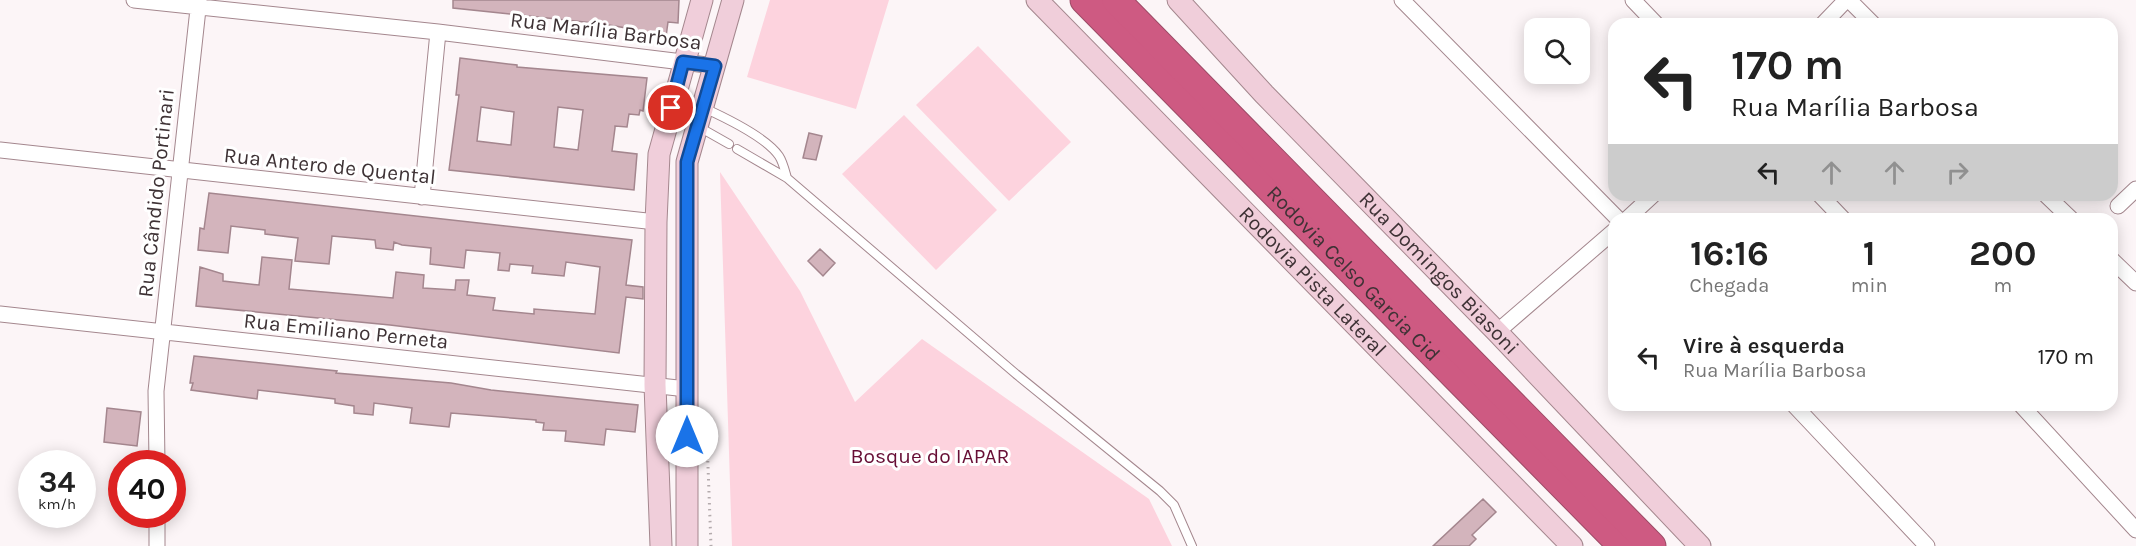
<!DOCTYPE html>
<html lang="pt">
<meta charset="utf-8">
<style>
:root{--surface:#fff;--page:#f2f2f2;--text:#222;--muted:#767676}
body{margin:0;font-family:Karla,sans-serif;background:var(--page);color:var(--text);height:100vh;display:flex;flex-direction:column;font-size:22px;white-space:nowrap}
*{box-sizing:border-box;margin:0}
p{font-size:20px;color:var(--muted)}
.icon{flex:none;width:33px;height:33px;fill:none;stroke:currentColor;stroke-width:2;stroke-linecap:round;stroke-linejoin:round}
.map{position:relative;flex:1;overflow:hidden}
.panel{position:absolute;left:1608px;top:213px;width:510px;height:198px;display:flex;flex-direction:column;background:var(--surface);border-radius:18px;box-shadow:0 3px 15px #0003}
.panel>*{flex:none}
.top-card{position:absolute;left:1608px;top:18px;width:510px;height:183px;border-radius:18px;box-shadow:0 3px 15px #0003;background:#fff;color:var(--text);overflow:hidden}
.tools{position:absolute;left:1524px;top:18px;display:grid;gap:12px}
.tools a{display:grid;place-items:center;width:66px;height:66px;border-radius:12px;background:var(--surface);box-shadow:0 3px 15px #0003;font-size:30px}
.speed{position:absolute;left:18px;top:450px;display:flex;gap:12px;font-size:30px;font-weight:700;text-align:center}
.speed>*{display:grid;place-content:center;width:78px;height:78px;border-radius:50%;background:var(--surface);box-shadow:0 3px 15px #0003;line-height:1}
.speed small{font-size:15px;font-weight:400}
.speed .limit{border:9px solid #d22;background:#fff;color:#111}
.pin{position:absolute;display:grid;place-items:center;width:51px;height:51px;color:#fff;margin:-26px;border:3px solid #fff;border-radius:50%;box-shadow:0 2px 6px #0007}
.me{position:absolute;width:66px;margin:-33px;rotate:0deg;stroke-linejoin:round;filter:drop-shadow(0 0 4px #0008)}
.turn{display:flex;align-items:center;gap:21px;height:126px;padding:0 24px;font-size:27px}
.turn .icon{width:78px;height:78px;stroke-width:2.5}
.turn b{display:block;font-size:42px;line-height:51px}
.lanes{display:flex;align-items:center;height:57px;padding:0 24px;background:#0003;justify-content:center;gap:30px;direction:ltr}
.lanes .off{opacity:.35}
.eta{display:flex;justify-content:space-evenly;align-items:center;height:102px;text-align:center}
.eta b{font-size:36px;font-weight:700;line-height:42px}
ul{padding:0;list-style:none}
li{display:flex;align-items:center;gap:18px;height:84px;padding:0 24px}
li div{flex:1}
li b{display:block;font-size:22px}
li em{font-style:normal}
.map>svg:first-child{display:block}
.green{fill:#fdd3de}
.building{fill:#d3b4bc;stroke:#a4868e;stroke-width:1.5;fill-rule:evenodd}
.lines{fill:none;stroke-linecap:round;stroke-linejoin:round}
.lane-casing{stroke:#a4878e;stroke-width:10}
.street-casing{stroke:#a4878e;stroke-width:17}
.secondary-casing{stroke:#a4878e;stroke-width:23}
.highway-casing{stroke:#9c4c67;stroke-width:29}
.path{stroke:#b4abad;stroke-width:3;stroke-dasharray:1.5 4.5;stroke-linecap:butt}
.lane{stroke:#fff;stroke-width:8}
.street{stroke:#fff;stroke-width:15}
.secondary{stroke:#f0ceda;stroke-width:21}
.highway{stroke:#ce5a82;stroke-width:27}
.route-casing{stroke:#114b97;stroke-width:15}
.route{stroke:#1a73e8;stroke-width:10}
.labels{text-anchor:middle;stroke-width:6;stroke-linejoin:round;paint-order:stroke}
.street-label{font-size:21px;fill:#3e3235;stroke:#fff}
.park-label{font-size:21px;fill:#670e35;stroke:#fff}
</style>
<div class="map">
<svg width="2136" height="546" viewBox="0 0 2136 546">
<rect width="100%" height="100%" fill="#fcf5f7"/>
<path class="green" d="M770,0H889L856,109L747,77Z
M978,46L1071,142L1009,201L916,105Z
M904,115L997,210L936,270L842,174Z
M720,172L800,291L855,402L922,339L1149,499L1172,546H732Z"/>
<path class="building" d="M453,0H679L678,23L668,22L666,37L626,31V28L603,24L453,8Z
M460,58L517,65V67L647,78L643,111L640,110L639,115L629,114L627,127L615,126V128L612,151L637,154L634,190L449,170L459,95H456ZM481,107L514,112L511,145L477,141ZM558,107L583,110L578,150L554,147Z
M809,133L822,136L816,160L803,158Z
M209,193L632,240L626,285L643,287V299L626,297L619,353L390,325L196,306L200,267L223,274V281L259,285L262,257L292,260L289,289L393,298L396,272L424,275L423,288L455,290L456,280H469L467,295L495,298L493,310L534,314V309L595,314L600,267L566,262L564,276L532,273L533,266L510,264L509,271L498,270L500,253L466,250L464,268L430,264L431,248L402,245L394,242L393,250L376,248L375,240L332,236L329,264L295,261L298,238L265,234V230L231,226L228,253L198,250L200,228L204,229Z
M820,249L835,263L823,276L808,261Z
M194,356L337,371L336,373L451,383L491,390L638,405L635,432L606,429L604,445L565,441L566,431L543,430L544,423L536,422V420L451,413L449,427L410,423L412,408L374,403L373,415L354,413V406L335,403V399L258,390L257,399L191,390L193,383H190Z
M107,408L141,412L137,446L104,442Z
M1483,499L1496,512L1472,535L1476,539L1469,546H1433Z"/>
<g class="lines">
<defs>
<path id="lane" d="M704,108C726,118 766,137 779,156C783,162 785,171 787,178
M699,127L729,144
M737,149L787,178L1016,374L1160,491L1174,505L1192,546"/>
<path id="street" d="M134,0L438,32L715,66
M1402,0L1618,219
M1633,0L1656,24
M1849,0L1873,24
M1823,24L1846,0
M0,150L656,222
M1820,195L1843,219
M2046,195L2071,219
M422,197L438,32
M2118,206L2136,189
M1627,219L1653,195
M2112,260L2136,283
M0,314L687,389
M1497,332L1614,231
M1794,405L1927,546
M2021,405L2136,530
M157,464L156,391L199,0
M157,514V546"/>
<g id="secondary">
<path id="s1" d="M1037,0L1572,546"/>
<path id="s2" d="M1178,0L1264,94L1497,332L1700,546"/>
<path d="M661,546L655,385L656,222L659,154L702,0"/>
<path d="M687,546V162L733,0"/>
</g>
<g id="highway">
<path id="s3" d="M1084,0L1622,546"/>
<path d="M1116,0L1652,546"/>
</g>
</defs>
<use href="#lane" class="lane-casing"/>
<use href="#street" class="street-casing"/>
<use href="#secondary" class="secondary-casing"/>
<use href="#highway" class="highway-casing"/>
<path class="path" d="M706,413L711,546"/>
<use href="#lane" class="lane"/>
<use href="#street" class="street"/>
<use href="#secondary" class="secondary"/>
<use href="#highway" class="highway"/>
</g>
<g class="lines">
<defs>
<path id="route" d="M671,108L683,62L715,66L687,162V436"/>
</defs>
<use href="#route" class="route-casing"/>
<use href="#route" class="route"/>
</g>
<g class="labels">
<g class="street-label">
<text transform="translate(606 31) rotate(7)" y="7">Rua Marília Barbosa</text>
<text transform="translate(330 166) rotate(6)" y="7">Rua Antero de Quental</text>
<text transform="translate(156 193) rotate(-84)" y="7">Rua Cândido Portinari</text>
<text dy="7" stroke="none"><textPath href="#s3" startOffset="384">Rodovia Celso Garcia Cid</textPath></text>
<text dy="7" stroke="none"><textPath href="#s2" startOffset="378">Rua Domingos Biasoni</textPath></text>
<text dy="7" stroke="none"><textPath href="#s1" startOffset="394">Rodovia Pista Lateral</textPath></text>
<text transform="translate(346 331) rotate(6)" y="7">Rua Emiliano Perneta</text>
</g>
<g class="park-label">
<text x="930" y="463">Bosque do IAPAR</text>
</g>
</g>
</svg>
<div class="tools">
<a><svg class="icon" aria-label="search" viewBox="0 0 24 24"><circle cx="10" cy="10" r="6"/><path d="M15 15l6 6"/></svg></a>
</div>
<div class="speed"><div>34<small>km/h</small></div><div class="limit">40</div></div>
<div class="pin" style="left:671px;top:108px;background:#d93025"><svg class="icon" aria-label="arrive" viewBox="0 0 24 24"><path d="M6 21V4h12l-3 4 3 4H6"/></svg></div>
<svg class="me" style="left:687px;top:436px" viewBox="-20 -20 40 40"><circle r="19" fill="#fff"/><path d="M0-13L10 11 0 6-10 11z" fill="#1a73e8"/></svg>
<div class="top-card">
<div class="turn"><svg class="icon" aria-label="left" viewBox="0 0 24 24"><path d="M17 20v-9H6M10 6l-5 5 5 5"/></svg><div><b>170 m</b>Rua Marília Barbosa</div></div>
<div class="lanes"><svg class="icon" aria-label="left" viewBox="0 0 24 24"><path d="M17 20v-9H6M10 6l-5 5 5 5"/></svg><svg class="icon off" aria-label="ahead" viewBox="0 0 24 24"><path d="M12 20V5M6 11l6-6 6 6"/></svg><svg class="icon off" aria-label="ahead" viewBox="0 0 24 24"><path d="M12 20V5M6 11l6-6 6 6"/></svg><svg class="icon off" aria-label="right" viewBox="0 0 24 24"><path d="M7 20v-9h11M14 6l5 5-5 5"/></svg></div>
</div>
<section class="panel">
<div class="eta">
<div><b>16:16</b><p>Chegada</p></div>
<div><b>1</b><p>min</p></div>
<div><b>200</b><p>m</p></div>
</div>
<ul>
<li><svg class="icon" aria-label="left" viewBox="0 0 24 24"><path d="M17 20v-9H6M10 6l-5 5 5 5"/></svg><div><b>Vire à esquerda</b><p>Rua Marília Barbosa</p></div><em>170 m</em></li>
</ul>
</section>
</div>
